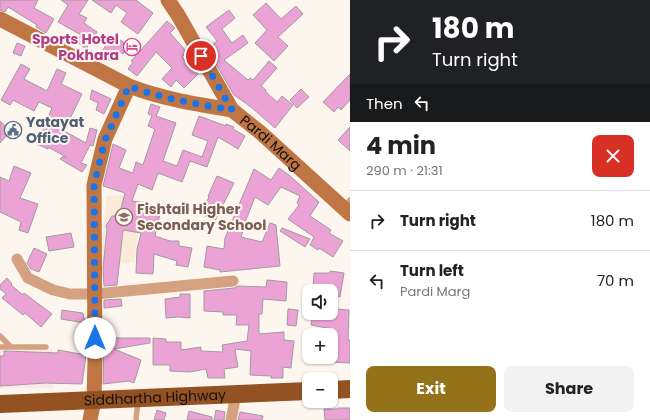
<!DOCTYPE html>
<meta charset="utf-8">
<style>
:root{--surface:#fff;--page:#f2f2f2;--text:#222;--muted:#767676;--line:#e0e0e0;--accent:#937219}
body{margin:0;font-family:Poppins,sans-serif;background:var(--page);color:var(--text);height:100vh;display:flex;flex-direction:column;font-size:15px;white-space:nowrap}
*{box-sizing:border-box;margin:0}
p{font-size:13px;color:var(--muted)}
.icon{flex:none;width:22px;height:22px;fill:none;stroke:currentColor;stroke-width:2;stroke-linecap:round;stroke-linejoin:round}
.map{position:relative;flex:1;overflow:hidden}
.details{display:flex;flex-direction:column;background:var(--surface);width:300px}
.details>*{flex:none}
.hud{background:#202124;color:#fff;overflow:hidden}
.controls{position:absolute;left:302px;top:284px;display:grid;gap:8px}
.controls a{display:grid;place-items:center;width:36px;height:36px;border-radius:8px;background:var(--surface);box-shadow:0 1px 3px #0004;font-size:20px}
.pin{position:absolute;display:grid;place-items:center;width:34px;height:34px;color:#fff;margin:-17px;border:2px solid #fff;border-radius:50%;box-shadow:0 1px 4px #0007}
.me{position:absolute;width:44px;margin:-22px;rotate:0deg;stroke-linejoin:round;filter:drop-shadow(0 0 3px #0008)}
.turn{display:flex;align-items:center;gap:14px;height:84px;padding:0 16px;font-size:18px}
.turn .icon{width:52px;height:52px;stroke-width:2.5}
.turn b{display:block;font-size:28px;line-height:34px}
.then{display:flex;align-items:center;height:38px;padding:0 16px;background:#0003;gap:8px;font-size:15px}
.round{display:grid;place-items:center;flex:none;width:42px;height:42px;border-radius:8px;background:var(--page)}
.head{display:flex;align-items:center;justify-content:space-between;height:68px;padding:0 16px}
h1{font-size:24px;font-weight:700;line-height:30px}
.cta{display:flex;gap:8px;margin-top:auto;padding:8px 16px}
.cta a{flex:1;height:46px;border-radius:8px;background:var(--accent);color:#fff;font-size:16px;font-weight:700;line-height:46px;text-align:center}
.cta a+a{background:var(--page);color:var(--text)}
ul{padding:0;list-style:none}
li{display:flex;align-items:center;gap:12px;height:60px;padding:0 16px;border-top:1px solid var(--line)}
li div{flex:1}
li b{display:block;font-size:15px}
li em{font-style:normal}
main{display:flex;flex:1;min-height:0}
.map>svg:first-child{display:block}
.commercial{fill:#fde7e8}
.education{fill:#f9ebd8}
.building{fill:#eba3d6;stroke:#a19a9f}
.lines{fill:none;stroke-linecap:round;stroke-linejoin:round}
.service{stroke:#d4a181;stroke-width:5.5}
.minor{stroke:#d4a181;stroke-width:11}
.secondary{stroke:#bf7544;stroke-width:15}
.trunk{stroke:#945223;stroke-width:18}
.route{stroke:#1a73e8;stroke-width:7;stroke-dasharray:0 12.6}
.labels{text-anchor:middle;stroke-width:4;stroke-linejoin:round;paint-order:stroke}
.hotel-label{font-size:14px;font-weight:bold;fill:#b23c85;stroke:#fdf6ef;text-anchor:end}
.service-label{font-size:14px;font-weight:bold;fill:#4e5e75;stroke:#fdf6ef;text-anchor:start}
.street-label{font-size:14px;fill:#14110f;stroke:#fdf6ef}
.education-label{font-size:14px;font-weight:bold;fill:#785e54;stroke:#fdf6ef;text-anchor:start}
</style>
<main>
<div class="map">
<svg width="350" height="420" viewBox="0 0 350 420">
<rect width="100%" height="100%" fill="#fdf6ef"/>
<path class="commercial" d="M52,349L53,388L0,389V350Z"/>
<path class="education" d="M123,195L132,196V199L147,202L141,233L138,235L134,263L99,264L107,196Z"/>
<path class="building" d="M0,0H38L34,8L54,19L46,33L36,27L37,25L8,7L5,12L0,10Z
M61,0H88L79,14L87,18L84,23L97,32L86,49L76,41L81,35L58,22L68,5Z
M92,0H136L153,13L138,34L121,22L127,13L116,5L111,13Z
M266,3L281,19L296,6L303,14L278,37L288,46L274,61L255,43L267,30L253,15Z
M229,10L235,18L222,29L232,43L243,35L248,43L224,60L248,80L250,78L253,80L269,61L277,68L261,86L266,90L265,91L277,102L282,96L293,105L275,128L251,107L234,95L207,49L217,41L206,27Z
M167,21L175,28L170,33L187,52L182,57L198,74L184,88L176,80L171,87L162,79L172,68L156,52L137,76L128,69L133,62L131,61Z
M113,35L129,46L123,54L118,50L110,61L100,54Z
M17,43L25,46L21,56L13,53Z
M21,64L30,69L24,79L47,91L57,69L66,73L61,84L82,94L64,131L86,143L90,128L97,130L93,146L90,145L81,163L87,165L82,172L60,159L62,157H66L48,147V149L37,144L52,108L39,102L34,111L13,100L10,105L1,100Z
M350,74V100L341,110L338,107L334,112L323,102Z
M301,89L309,97L297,108L290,100Z
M92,90L111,99L104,114L96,110L98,103L90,99Z
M151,104L160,107L156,116L176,123L163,161L177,166L183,150L202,157L208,141L192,135L199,116L226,126V124L234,127L233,129L245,136L238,149L218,137L207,167L190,161L182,182L158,173L152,190L138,184L132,201L145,203L144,211L160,214L155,236L170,241H179V246L192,248L188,267L176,265L177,261L154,254L153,274L136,273L137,249L141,233L123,230L117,285L104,286L103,268L107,229L106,226L112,216H119L125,193L103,186L113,144L126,150L119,168L133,173L136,162L143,165L155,129L148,126L152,115L148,114Z
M0,121L11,131L0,143Z
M350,127V151L338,140Z
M14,166L31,173L20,198L38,204L28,233L19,230L21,222L0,212V177L9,181Z
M279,168L289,175L319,202L310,216L331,230L329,233L343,241L333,257L319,248L318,250L310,245L314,237L288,219L299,205L297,203L300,196L281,187L268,205L255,197L244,225H245L241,237L262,242L270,223L276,225L280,266L220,272V270L204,267L207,246L224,249L225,238L254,169L271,180Z
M217,176L234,183L215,221L201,214L209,197L208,196Z
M282,228L310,239L305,247L280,231Z
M71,233L74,247L49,251L46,237Z
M34,248L47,254L39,272L31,269L27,263Z
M330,271L344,273L340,297L331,295V291H313L314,273H330Z
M7,278L12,284L11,285L23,295L24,293L52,314L41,327L25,313L23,315L2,298L6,294L0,289V285Z
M267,280L287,282L286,301L263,299L262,314H259V334L284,332V340L294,341L291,368L283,367V378H271V376L250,375L251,351L235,349L238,367L224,369L225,378H208L206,369L190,372L170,371V365H153V338L166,339V342H181V350L201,347V351L223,352L222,345L247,341L249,325H236L237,315H223V312L204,311V291L234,288L238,286L266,287Z
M180,294H190V318L179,317L166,318L165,299L180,297Z
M121,299L122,306L104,308V300Z
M288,309L298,310L296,326L287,325Z
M335,309L349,310L348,340H350V363L331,362L332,329L311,325L313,313L335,316Z
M62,310L83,313L85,323L61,319Z
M104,338H150V343L114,349L141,360L134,383L129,381L103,384Z
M58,350L86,355L82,384L46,383L0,386V356H4V351L58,353Z
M338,408H350V420H325L324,409H338Z
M157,410L166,413L164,420H154Z
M216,410L225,412L224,420H214Z
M189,411L212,417V420H187Z
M240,412L263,416L262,420H238Z"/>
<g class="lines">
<path class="service" d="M344,208L350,200
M0,336L11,347
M0,347H46
M136,420L138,401"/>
<path class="minor" d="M17,259L28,278L53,290L70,294H95L233,281
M231,420L236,394"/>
<g class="secondary">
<path id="s1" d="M168,0L178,15L232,110L261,133L350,214"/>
<path d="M0,19L129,86C163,99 196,104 232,110"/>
<path d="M90,420L94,400L95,361L94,185L105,139L129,86"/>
</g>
<g class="trunk">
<path d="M331,390L350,389"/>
<path id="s2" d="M0,404L309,391"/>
</g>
</g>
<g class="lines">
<path class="route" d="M95,338L94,185L105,140L129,86C163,99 197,104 232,110L201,56"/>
</g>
<defs>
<symbol id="hotel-ring" viewBox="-11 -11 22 22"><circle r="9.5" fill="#fdf6ef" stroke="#d1479c" stroke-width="1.5"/><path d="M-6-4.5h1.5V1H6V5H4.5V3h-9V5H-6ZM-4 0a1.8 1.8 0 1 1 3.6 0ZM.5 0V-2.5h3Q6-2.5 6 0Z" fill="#d1479c"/></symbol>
<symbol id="civic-ring" viewBox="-11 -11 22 22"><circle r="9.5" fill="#fdf6ef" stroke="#5c6f8a" stroke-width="1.5"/><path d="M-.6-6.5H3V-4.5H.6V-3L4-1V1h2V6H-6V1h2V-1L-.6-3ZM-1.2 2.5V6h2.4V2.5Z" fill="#5c6f8a"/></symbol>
<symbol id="school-ring" viewBox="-11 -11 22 22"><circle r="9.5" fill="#fdf6ef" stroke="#8d6e63" stroke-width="1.5"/><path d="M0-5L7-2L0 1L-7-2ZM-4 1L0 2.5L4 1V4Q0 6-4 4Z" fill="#8d6e63"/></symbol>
</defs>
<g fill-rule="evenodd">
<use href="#hotel-ring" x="122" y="37" width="20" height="20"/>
<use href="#civic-ring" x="3" y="120" width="20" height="20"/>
<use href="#school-ring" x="114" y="207" width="20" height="20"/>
</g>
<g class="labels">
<g class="hotel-label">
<text x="119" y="44">Sports Hotel<tspan x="119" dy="16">Pokhara</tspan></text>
</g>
<g class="service-label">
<text x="26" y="127">Yatayat<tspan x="26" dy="16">Office</tspan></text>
</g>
<g class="street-label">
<text dy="5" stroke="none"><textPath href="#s1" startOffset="178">Pardi Marg</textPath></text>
<text dy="5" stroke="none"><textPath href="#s2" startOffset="155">Siddhartha Highway</textPath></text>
</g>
<g class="education-label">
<text x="137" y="214">Fishtail Higher<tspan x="137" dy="16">Secondary School</tspan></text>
</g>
</g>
</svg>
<div class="controls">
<a><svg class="icon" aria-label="sound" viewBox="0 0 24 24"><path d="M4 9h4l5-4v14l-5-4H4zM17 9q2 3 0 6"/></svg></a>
<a>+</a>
<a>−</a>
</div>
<div class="pin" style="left:201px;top:56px;background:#d93025"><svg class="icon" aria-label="arrive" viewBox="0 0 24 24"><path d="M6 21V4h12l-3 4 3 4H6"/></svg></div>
<svg class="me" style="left:95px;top:338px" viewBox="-20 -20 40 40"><circle r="19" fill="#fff"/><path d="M0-13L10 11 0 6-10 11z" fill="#1a73e8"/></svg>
</div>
<section class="details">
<div class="hud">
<div class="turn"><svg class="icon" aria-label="right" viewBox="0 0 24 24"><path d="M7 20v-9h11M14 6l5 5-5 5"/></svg><div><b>180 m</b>Turn right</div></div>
<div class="then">Then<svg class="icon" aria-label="left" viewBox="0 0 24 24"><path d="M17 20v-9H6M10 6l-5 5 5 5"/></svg></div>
</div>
<div class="head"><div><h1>4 min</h1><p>290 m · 21:31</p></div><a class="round" style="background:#d93025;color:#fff"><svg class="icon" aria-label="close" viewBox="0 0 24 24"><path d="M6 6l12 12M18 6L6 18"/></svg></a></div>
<ul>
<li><svg class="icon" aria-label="right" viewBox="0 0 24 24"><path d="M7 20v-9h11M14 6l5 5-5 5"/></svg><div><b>Turn right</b></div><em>180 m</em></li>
<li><svg class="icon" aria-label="left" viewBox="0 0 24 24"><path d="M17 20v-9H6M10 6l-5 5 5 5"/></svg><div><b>Turn left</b><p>Pardi Marg</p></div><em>70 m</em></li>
</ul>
<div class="cta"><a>Exit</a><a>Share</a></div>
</section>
</main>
